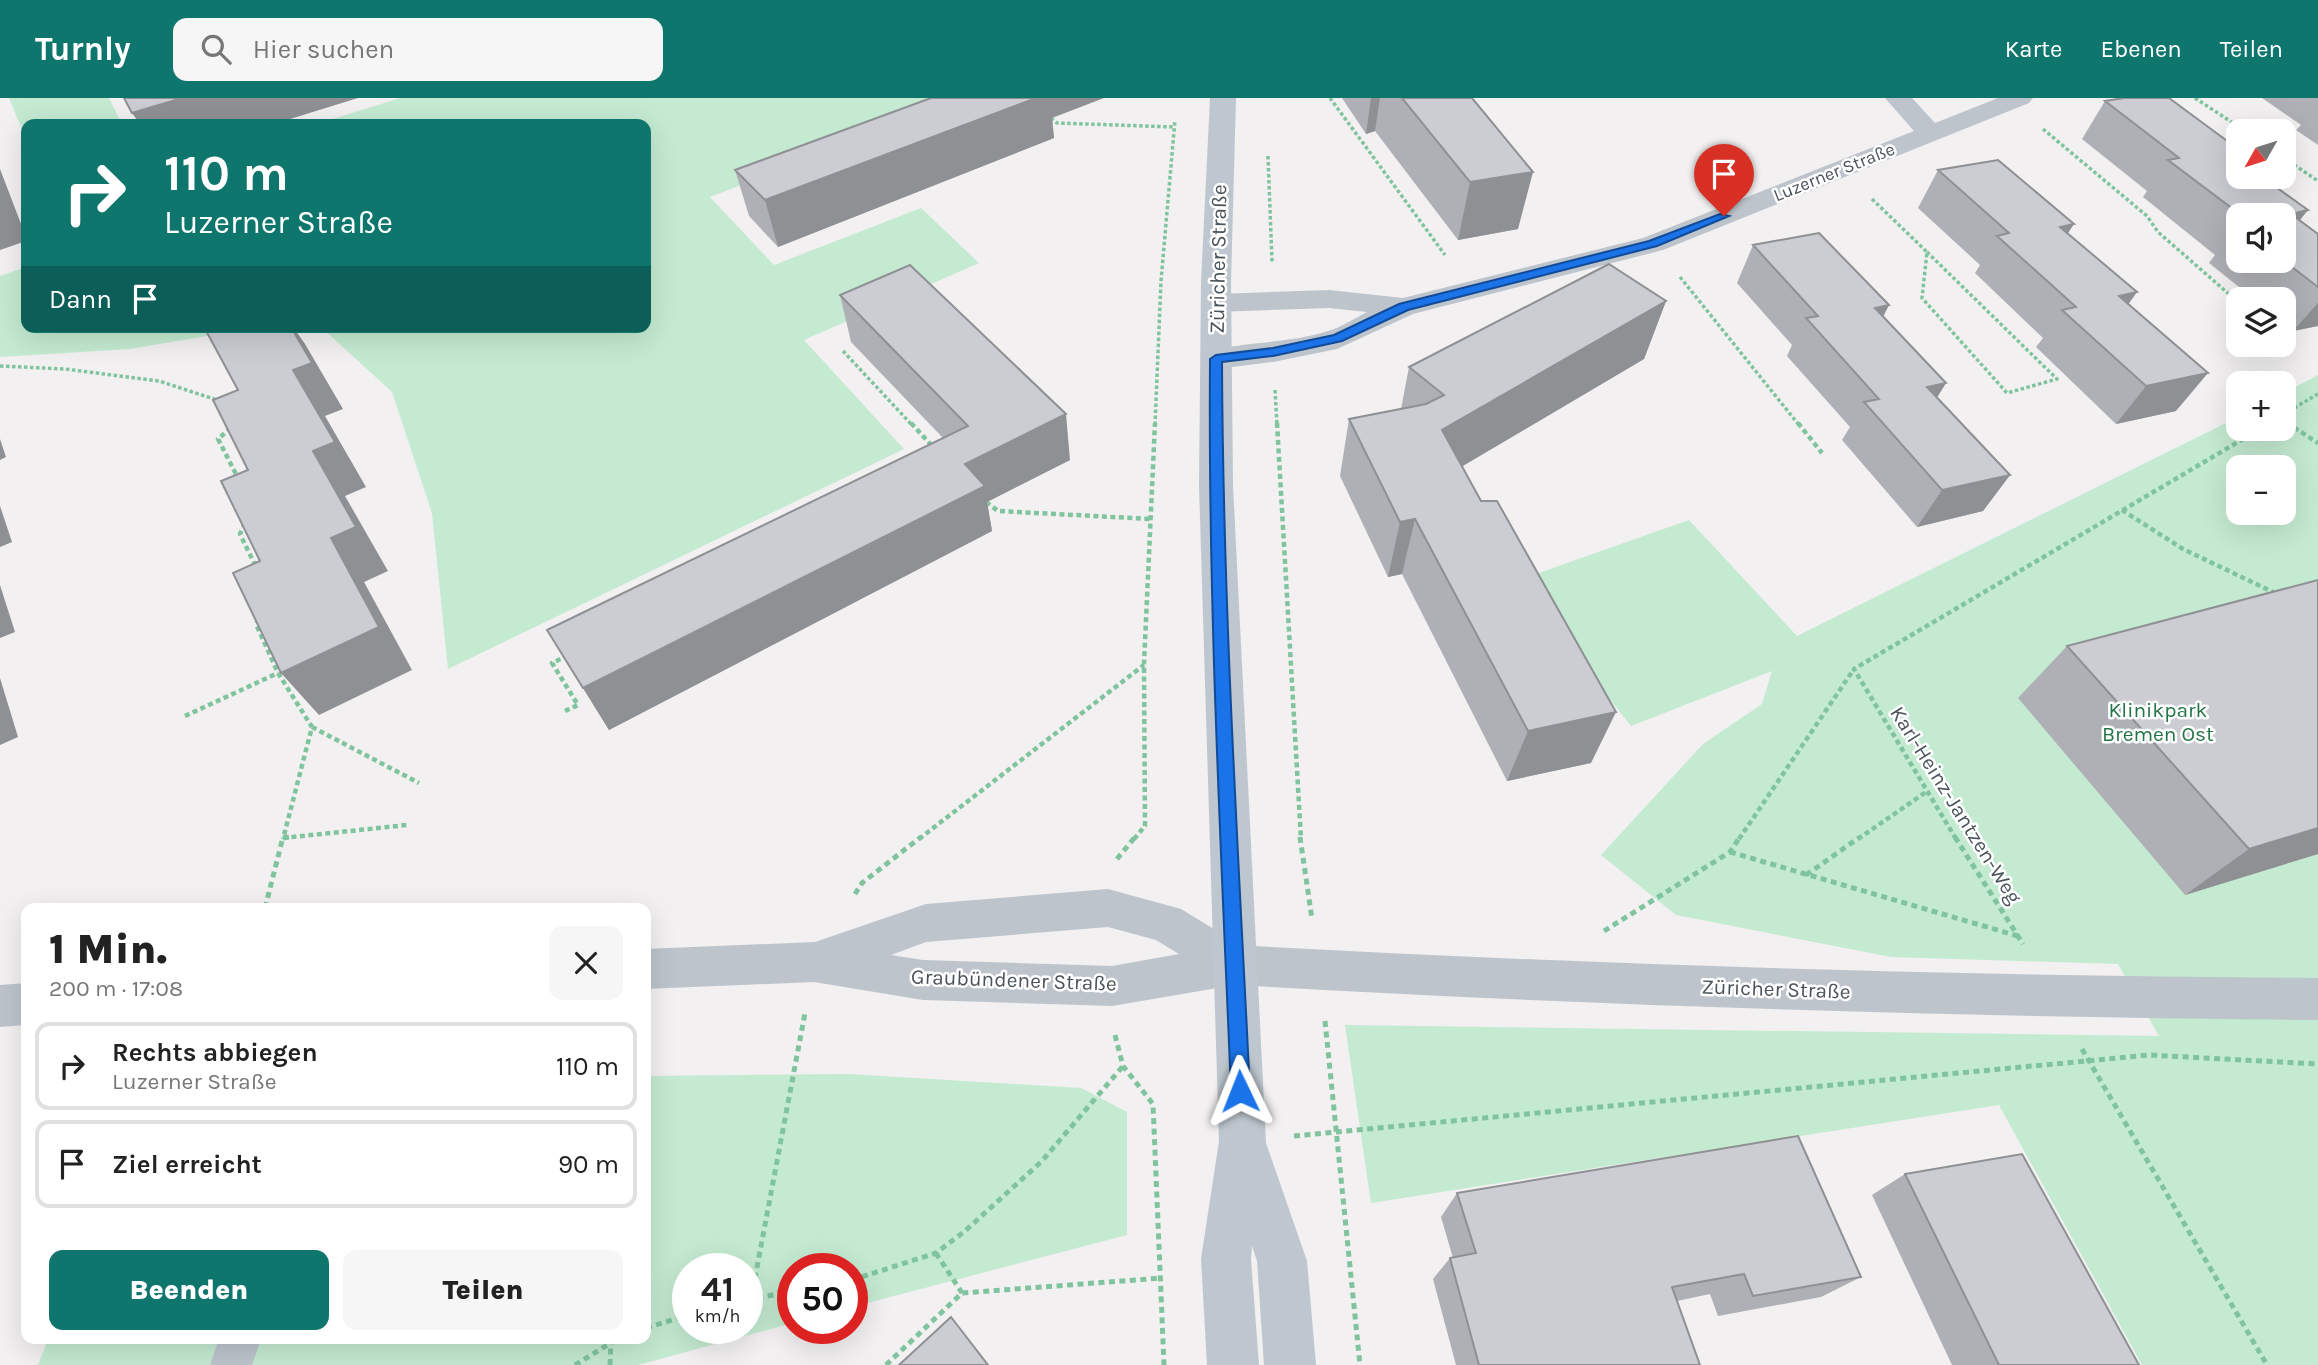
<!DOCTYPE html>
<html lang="de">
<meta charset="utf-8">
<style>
:root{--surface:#fff;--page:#f6f6f6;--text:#222;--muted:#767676;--line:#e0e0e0;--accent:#0f766e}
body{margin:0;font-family:Karla,sans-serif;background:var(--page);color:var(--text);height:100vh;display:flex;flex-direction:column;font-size:26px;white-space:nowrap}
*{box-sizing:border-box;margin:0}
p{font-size:23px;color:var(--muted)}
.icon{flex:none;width:38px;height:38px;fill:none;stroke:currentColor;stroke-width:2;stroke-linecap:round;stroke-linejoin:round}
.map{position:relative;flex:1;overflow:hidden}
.sheet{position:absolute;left:21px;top:805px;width:630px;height:441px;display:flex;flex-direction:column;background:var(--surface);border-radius:14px;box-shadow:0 7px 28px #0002}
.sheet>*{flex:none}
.banner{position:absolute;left:21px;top:21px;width:630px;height:214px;border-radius:14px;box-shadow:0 7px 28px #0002;background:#0f766e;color:#fff;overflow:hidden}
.needle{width:46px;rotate:231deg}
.controls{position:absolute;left:2226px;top:21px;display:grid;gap:14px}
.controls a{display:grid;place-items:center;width:70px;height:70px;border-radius:14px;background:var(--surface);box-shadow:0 7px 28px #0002;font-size:35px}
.speed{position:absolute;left:672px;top:1155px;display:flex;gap:14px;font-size:35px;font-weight:700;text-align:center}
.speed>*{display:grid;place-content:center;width:91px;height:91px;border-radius:50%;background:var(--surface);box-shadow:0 7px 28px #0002;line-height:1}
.speed small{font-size:18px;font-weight:400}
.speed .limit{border:10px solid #d22;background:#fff;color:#111}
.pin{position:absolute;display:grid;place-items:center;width:60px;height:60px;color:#fff;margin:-72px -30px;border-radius:50% 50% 50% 0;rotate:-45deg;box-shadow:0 0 7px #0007}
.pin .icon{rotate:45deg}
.me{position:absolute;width:77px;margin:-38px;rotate:358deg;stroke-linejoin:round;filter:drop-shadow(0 0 5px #0008)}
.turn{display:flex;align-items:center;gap:24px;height:147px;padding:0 28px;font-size:32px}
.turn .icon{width:91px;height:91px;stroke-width:2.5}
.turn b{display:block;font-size:49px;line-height:60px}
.then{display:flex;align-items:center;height:66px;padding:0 28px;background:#0003;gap:14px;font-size:26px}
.round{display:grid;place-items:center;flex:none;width:74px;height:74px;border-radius:14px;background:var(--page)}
.overview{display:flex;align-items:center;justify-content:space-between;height:119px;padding:0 28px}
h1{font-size:42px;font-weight:800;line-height:52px}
.cta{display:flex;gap:14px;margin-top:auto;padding:14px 28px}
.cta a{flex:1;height:80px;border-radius:14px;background:var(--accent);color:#fff;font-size:28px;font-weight:800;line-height:80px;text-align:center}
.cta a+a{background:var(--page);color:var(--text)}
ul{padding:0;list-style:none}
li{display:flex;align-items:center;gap:21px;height:88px;margin:0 14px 10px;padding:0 14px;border:4px solid var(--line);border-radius:14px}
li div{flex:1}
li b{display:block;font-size:26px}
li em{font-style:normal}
header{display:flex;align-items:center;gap:42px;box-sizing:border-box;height:98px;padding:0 35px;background:var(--accent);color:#fff}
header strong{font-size:33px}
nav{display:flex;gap:38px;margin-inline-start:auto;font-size:24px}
.search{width:490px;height:63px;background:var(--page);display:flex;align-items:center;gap:18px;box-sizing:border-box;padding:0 24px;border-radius:14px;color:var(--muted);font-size:26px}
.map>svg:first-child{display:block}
.green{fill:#c4ead1;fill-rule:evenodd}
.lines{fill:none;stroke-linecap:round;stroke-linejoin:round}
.path-far2{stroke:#80c49f;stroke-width:3.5;stroke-dasharray:3.5 2.5;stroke-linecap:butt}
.path-far1{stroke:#80c49f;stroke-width:4.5;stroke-dasharray:5 3.5;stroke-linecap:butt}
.path{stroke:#80c49f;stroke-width:5;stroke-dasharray:6 4.5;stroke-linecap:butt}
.service{fill:#bdc4cb;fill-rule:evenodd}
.minor{fill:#bdc4cb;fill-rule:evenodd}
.tertiary{fill:#bdc4cb;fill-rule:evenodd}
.secondary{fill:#bec7cf;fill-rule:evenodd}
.wall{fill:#afb0b5;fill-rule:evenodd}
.shaded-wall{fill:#8e9093}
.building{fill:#cbcdd2;stroke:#8e9093;stroke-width:2}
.route{fill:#1a73e8;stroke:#114b97;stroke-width:2}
.labels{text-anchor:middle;stroke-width:5;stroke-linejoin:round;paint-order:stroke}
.far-street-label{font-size:18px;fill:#4a545b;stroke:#fff}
.street-label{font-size:21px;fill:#4a545b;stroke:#fff}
.park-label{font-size:21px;fill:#237448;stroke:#fff}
</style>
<header>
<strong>Turnly</strong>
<div class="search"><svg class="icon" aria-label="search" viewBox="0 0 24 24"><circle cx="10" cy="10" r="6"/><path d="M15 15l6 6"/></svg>Hier suchen</div>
<nav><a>Karte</a><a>Ebenen</a><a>Teilen</a></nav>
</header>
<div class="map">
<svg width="2318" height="1267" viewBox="0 0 2318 1267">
<rect width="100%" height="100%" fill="#f2f0f0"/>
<path class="green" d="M9,0H109L122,26H26V41Z
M400,0H946L953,6L710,99L774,167L921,110L979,165L804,242L904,351L448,571L432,415L392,294L321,229H646V26H317Z
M26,169V229H259L130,251L0,259V178Z
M2318,277V1267H2142L1999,1007L1371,1105L1345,927L2159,938L2118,866L1891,859L1676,817L1601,757L1703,646L1762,606L1772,573L1631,628L1516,483L1689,422L1797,538L2238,319V331H2284V295ZM2238,369H2284V415H2238Z
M848,976L1081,990L1127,1014V1137L852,1209V1171H793V1225L638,1267H38L48,1241H646V978ZM688,1171H747V1230H688Z"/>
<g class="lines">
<path class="path-far2" d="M1330,0L1445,157
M2195,0L2245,33
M1051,20L1057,25L1174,29
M2043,31L2147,118L2158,134L2238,204
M1268,58L1272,164
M2284,60L2318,83
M1872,101L1927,154
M1927,154L2057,281L2007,295L1922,200Z
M1680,179L1799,327
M843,253L912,327
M0,268L65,271L159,283L217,302
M1275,292L1277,327
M2284,316L2318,296
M2284,323L2290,327
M1155,327L1161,183L1175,22"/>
<path class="path-far1" d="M911,325L934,350
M1277,325L1301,741
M1798,325L1822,355
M2287,325L2318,345
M231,330L218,341L238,380
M986,404L998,413L1151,421
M2122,412L2183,451L2275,495
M245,425L240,436L257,471
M259,521L256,526L278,575L312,629L283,741
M565,613L578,607L552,565L567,558
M185,618L278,575
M312,629L419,685
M283,740L407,727
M919,741L1144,567
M1134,741L1145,728L1144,566L1155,325
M1739,741L1854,571
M1858,741L1926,694
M1956,741L1854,571L2260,331"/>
<path class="path" d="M1300,739L1312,821
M1955,739L2023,846
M283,740L289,739
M1730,754L2018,838
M1117,761L1135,739
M1806,777L1860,739
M855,796L862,785L921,739
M265,810L283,739
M1604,833L1730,754L1740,739
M1325,923L1360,1267
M1115,937L1123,968L1153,1006L1164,1267
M2082,951L2267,1267
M1294,1038L2149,957L2318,966
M936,1155L962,1195
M852,1182L936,1155L965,1133L1042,1063L1123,968
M751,1201L805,915
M747,1202L793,1193
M646,1230L688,1217
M575,1267L617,1241
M610,1267L611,1244
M886,1267L962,1195L1162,1180"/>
<path class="service" d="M219,1241H261L252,1267H210Z"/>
<path class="minor" d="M1885,0H1912L1935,25L1998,0H2033L2029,5L1663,152L1413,216L1337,251L1273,264L1216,271L1205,268L1201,261L1205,254C1245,243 1288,246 1328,233C1342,229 1355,220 1367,214L1329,210L1216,214L1206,212L1201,205L1206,198L1216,196L1329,192L1403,200L1643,140L1914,33Z
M1235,847C1596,867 1957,878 2318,880V922C1957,919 1596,908 1235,887L1220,881L1213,867L1220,853Z"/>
<path class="tertiary" d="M1108,791L1181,811L1250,853L1257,867L1250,881L1235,887L1112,908L923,902L814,884L646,891V851L815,844L926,806ZM1108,829L1156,842L1179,856L1112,868L923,862L891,857L926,844Z
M26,885V927L0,929V887Z"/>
<path class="secondary" d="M1210,0H1236L1231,184L1233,387L1266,1045L1307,1163L1316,1267H1264L1257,1163L1252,1148L1251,1161L1259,1267H1207L1201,1161L1219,1043L1199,387L1201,184Z"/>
</g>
<path class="wall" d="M1342,0H1472L1518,131L1458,142L1375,33L1366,36Z
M2262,0H2318V47L2296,32L2301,27Z
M2105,3L2234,59L2300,122L2318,136V228L2293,233L2284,225V201H2254L2209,165L2215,157L2143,99L2147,93L2082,41ZM2238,117H2284V163H2238Z
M1052,20L1054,40L778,149L749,118L735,72Z
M1938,72L2068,135L2128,206L2176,313L2116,326L2036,249L2043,240L1975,175L1980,167L1918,110Z
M1753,147L1889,207L1883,219L1946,285L1937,299L2010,377L1983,413L1917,429L1842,342L1850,329L1787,258L1792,247L1737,185Z
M840,197L1070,362L987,404L992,433L609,632L547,532L943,340L851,244Z
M1666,203L1644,261L1462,368L1591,665L1507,683L1402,476L1388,479L1340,378L1349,321L1401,311L1409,269Z
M2067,548L2318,756L2185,797L2018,600Z
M1905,1076L2139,1267H1952L1872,1097Z
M1457,1095L1861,1179L1821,1199L1718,1218L1710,1196L1677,1203L1700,1267H1456L1433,1181L1450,1160H1453L1441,1119Z"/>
<path class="shaded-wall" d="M182,0H358L274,26H140L132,15Z
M1034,0H1104L1052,20L1054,40L778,149L765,102Z
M1371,0H1380L1375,33L1366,36Z
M2238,52V53L2212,89L2228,54Z
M0,71L26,139V143L0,152Z
M1533,74L1518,131L1458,142L1470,84Z
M2308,112L2284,142L2291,116Z
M2074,126L2049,164L2060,129Z
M2137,194L2110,232L2119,198Z
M1666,203L1644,261L1429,388L1442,332Z
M2318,205V228L2293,233Z
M1889,207L1869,245L1875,210Z
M291,229H293L305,246L343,311L325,318L366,389L345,398L388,473L364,484L412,572L319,617L281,575L331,440L313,353L293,272Z
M2208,275L2176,313L2116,326L2146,288Z
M1946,285L1923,322L1927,289Z
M1066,316L1070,362L987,404L992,433L609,632L583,590L965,366Z
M0,341L6,359L0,362Z
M2010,377L1983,413L1917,429L1942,392Z
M0,408L12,444L0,449Z
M1415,421L1402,476L1388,479L1400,424Z
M0,487L15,534L0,540Z
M0,580L18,639L0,647Z
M1616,614L1591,665L1507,683L1528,633Z
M2318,730V756L2185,797L2249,751Z"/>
<path class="building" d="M124,0H182L132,15Z
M931,0H1036L765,102L735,72Z
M1402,0H1472L1533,74L1470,84Z
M2124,0H2169L2238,51V52L2228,54L2238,61V79H2262L2308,112L2291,116L2318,136V189L2284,163V117H2241L2168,62L2179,60L2105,3Z
M1998,62L2074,126L2060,129L2137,194L2119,198L2208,275L2146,288L2062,212L2076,209L1997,138L2009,135L1938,72Z
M1819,135L1889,207L1875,210L1946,285L1927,289L2010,377L1942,392L1864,304L1879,301L1806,220L1818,218L1753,147Z
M1609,166L1666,203L1442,332L1481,403H1497L1616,614L1528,633L1415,421L1400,424L1349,321L1426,306L1444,297L1409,269Z
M910,167L1066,316L965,366L985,388L583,590L547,532L968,328L840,197Z
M204,229H291L312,265L293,272L335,344L313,353L356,429L331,440L379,529L281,575L233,475L260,463L221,383L248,372L213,302L238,292Z
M2318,482V730L2249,751L2067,548Z
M1798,1038L1861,1179L1753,1198L1744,1176L1672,1189L1700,1267H1479L1450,1160L1476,1155L1457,1095Z
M2022,1056L2139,1267H1999L1905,1076Z
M951,1219L988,1267H899Z"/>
<path class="route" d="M1720,116L1729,118L1657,148L1408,212L1342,243L1273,258L1222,264C1223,507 1238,750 1250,993L1247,999L1240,1002L1234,999L1231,993C1221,749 1208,505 1210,261L1216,257L1273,250L1334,237L1399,206L1649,143Z"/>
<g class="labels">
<g class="far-street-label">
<text transform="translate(1834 74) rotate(-22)" y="6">Luzerner Straße</text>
</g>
<g class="street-label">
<text transform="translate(1218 161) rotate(-89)" y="7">Züricher Straße</text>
<text transform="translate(1956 707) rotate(58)" y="7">Karl-Heinz-Jantzen-Weg</text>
<text transform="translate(1014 882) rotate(2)" y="7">Graubündener Straße</text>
<text transform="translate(1776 891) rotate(2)" y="7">Züricher Straße</text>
</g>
<g class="park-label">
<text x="2158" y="619">Klinikpark<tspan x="2158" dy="24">Bremen Ost</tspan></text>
</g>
</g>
</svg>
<div class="controls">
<a><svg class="needle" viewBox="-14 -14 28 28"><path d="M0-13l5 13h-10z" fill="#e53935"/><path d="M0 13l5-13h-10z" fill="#767676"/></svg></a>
<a><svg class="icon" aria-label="sound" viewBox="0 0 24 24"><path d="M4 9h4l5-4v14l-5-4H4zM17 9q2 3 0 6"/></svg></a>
<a><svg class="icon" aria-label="layers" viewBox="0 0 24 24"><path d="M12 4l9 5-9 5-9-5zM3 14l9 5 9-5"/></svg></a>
<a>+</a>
<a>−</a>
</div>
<div class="speed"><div>41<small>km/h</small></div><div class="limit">50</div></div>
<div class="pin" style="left:1724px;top:118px;background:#d93025"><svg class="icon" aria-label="arrive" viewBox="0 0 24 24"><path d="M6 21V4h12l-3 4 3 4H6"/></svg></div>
<svg class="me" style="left:1240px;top:993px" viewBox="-20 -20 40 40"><path d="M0-17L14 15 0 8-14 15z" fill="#1a73e8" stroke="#fff" stroke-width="4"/></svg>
<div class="banner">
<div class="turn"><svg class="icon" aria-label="right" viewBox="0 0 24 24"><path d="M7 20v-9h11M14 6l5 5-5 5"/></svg><div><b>110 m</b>Luzerner Straße</div></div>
<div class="then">Dann<svg class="icon" aria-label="arrive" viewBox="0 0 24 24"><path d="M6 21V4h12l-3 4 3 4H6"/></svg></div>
</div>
<section class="sheet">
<div class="overview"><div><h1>1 Min.</h1><p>200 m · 17:08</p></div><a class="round"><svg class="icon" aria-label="close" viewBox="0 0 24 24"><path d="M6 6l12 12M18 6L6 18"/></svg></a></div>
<ul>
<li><svg class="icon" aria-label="right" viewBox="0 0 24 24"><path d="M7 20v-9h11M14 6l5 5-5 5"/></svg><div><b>Rechts abbiegen</b><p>Luzerner Straße</p></div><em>110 m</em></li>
<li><svg class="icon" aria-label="arrive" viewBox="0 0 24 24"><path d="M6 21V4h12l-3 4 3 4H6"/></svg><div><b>Ziel erreicht</b></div><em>90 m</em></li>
</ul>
<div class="cta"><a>Beenden</a><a>Teilen</a></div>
</section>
</div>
